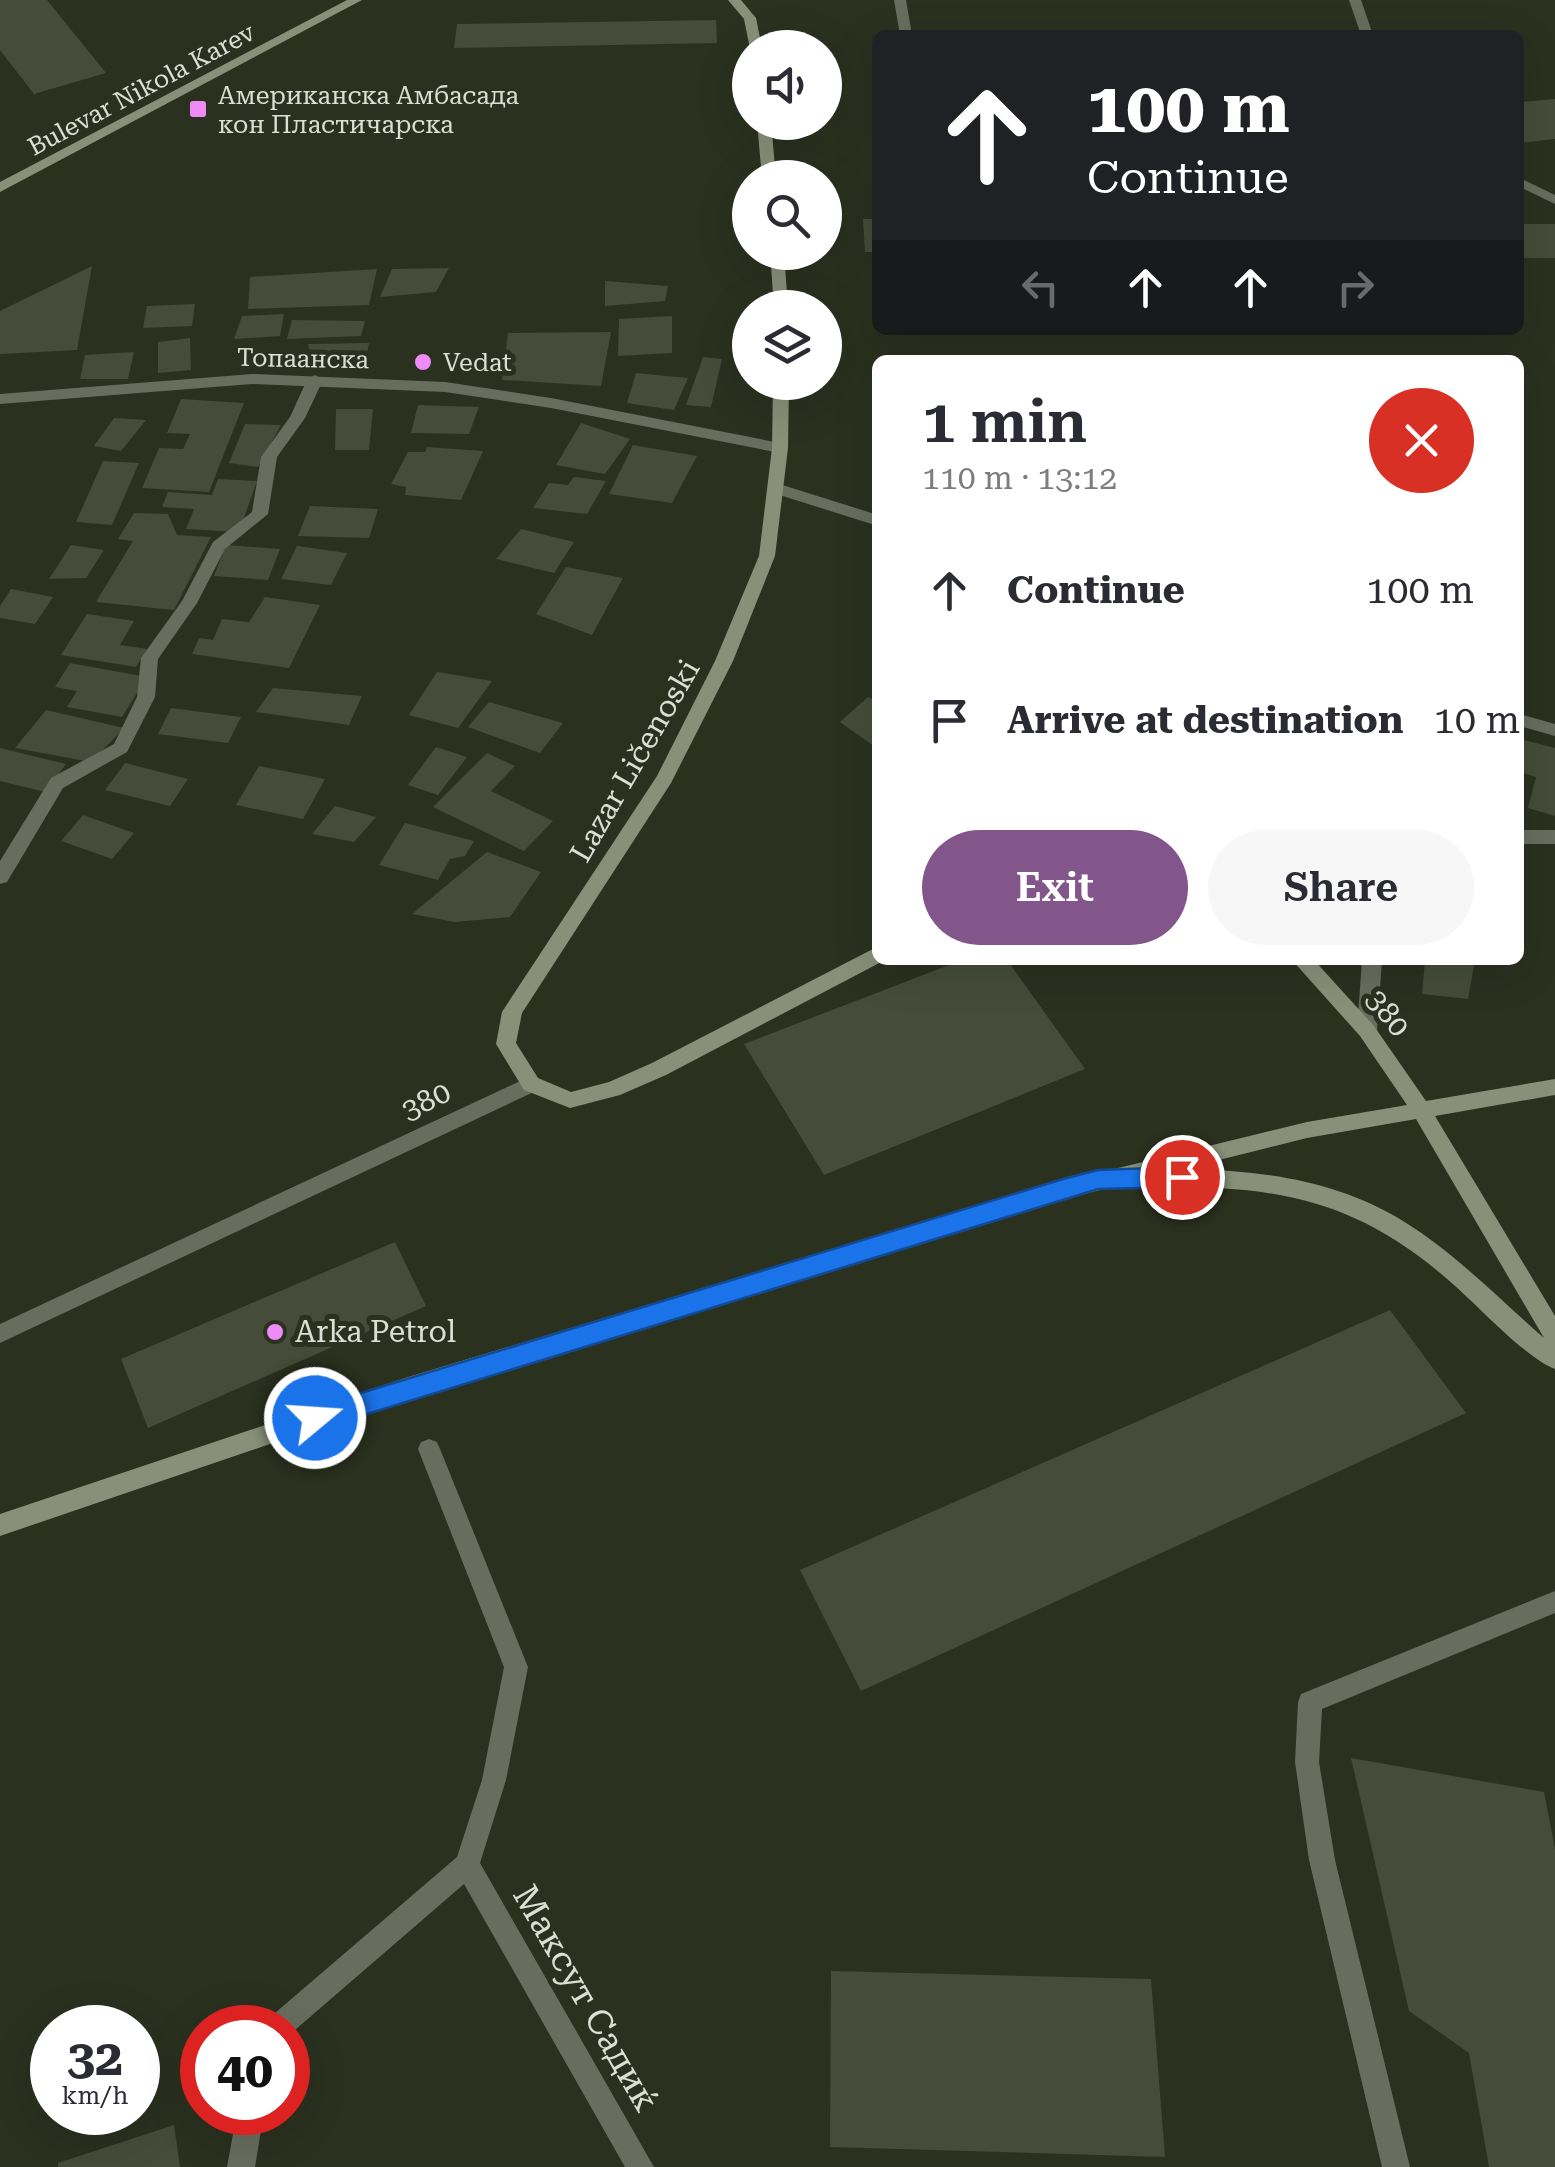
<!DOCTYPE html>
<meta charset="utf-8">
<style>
:root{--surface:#fff;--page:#f7f7f7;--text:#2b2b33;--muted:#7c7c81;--accent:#83568b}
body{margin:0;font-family:"Roboto Serif",serif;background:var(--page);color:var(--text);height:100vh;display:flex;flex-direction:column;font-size:38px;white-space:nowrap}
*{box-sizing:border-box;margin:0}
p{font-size:32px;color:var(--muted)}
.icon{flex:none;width:55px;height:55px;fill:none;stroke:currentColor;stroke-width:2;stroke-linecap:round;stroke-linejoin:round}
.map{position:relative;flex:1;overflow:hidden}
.panel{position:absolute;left:872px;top:355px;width:652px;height:610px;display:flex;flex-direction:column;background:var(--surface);border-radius:15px;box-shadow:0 10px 40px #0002}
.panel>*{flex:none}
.top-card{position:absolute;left:872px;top:30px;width:652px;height:305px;border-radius:15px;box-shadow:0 10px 40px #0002;background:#202124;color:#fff;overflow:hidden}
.buttons{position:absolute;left:732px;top:30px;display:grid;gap:20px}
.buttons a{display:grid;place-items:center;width:110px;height:110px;border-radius:50%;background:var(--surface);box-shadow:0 10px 40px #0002;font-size:50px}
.speed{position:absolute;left:30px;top:2005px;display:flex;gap:20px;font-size:50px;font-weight:700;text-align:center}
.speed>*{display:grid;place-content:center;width:130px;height:130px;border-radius:50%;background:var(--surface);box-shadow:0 10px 40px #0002;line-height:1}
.speed small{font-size:25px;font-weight:400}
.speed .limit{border:15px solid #d22;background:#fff;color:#111}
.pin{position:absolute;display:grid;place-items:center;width:85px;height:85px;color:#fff;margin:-42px;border:5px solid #fff;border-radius:50%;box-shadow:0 2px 10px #0007}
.me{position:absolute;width:110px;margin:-55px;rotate:72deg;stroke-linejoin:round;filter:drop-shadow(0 0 8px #0008)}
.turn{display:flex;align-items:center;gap:35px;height:210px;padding:0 50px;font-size:45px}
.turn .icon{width:130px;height:130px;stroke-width:2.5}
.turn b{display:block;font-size:70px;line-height:85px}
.lanes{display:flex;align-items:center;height:95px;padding:0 50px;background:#0003;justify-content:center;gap:50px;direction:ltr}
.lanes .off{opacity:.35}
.round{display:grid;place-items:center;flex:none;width:105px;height:105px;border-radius:52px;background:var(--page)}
.summary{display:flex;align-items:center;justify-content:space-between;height:170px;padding:0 50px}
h1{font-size:60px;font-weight:600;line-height:75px}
.primary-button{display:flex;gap:20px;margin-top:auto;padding:20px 50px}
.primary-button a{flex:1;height:115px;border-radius:60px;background:var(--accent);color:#fff;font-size:40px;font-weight:600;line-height:115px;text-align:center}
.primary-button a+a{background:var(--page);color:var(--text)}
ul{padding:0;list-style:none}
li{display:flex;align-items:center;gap:30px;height:130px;padding:0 50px}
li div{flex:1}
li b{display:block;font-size:38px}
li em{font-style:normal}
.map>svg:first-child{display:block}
.building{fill:#454c39}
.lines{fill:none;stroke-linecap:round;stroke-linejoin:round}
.lane{fill:#686d5e;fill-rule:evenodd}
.street{fill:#686d5e;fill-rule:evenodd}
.secondary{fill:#889079;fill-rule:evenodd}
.route{fill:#1a73e8;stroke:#114b97;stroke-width:2.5}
.poi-dot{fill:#ef8bf7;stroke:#2b311f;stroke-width:4}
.labels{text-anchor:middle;stroke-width:10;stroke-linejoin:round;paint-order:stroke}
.far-street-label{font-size:25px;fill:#dbe0d4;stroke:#2b311f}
.far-poi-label{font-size:25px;fill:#dbe0d4;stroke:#2b311f;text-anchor:start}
.street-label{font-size:30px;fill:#dbe0d4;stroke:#2b311f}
.poi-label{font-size:30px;fill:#dbe0d4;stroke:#2b311f;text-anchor:start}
.near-street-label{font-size:35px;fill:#dbe0d4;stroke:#2b311f}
</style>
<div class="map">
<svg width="1555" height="2167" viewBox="0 0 1555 2167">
<rect width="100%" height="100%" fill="#2b311f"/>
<path class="building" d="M0,0H47L106,73L34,94L0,50Z
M716,20L717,43L454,48L457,24Z
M1555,99V139L1520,143V102Z
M863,219H878V252H865Z
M1520,224H1555V258H1520Z
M92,266L77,350L0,354V311Z
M449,268L436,292L380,297L392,269Z
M377,269L369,305L248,309L250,277Z
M605,281L668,286L665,301L605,306Z
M195,304L192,326L143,328L147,306Z
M284,314L280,336L234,339L242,316Z
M672,316V353L618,356L619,319Z
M292,320L365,321L361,336L287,339Z
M611,332L601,386L502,380L508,333Z
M190,338L191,370L158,373V342Z
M369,343L363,372H324L330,356L310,354L308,344Z
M134,352L128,379H80L85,355Z
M703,357L722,359L711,407L686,405Z
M636,373L688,378L674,410L627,403Z
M181,399L244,403L209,492L142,488L159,448L183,449L190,434L167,433Z
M418,405L479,407L469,434L411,433Z
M336,409H373L369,450H335Z
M114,418L146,420L121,451L94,446Z
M581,423L630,439L605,474L556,465Z
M245,424L281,425L258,467L229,463Z
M633,445L697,456L672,503L609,494Z
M427,447L483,451L461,500L405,495L406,487L391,484L408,452H425Z
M103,461L139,463L112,525L76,522Z
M574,477L606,481L587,514L533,508L549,483L568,485Z
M218,479L257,481L239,532L186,529L194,509L162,507L168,492L212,495Z
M310,506L378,509L369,538L298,536Z
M134,513L168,514L177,535L211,537L174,610L96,602L133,541L118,539Z
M521,529L574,542L554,573L496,559Z
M71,545L104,550L86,578L49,579Z
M226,545L280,549L268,580L214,576Z
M297,546L347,553L331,585L281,579Z
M566,567L623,578L592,635L536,614Z
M11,589L53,597L35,624L0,618V606Z
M265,597L320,605L289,668L192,654L199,638L213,640L222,619L249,622Z
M87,614L134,621L120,645L147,649L136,667L61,655Z
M70,663L147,677L122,717L67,707L77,691L55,687Z
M437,672L492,681L458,728L409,715Z
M273,688L362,696L349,725L256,712Z
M868,697L878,702V749L840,722Z
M489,702L563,723L540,753L468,727Z
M171,708L241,717L228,743L158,734Z
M46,710L124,728L91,762L15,748Z
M1520,739L1555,748V816L1528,808L1536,777L1520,772Z
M436,747L467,757L438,795L408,785Z
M0,748L66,764L45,792L0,781Z
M487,753L515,766L491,791L553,821L524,851L433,807Z
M125,763L188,779L170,806L105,790Z
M259,766L325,779L303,819L236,805Z
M335,806L376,817L354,842L312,834Z
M83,815L134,833L112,859L61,841Z
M405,823L474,841L465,856L450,859L438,880L379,865Z
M487,852L541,872L510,917L455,922L412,914Z
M962,960H1007L1085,1069L824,1175L744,1044Z
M1425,960H1475L1468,999L1422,994Z
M395,1242L426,1306L148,1428L121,1359Z
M1390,1310L1466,1413L861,1691L800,1570Z
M1351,1758L1544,1792L1555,1849V2167H1489L1469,2053L1409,2011Z
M831,1971L1151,1979L1165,2157L830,2147Z
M174,2125L180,2167H58V2163Z"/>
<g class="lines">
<path class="lane" d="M894,0H906L912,35H900Z
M1349,0H1361L1373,35H1361Z
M1520,178L1555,195V204L1520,187Z
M315,375L323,380L305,418L277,457L268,514L225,549L197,603L158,659L155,697L127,752L63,788L7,882L0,884V861L51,778L114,744L137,697L141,658L182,601L213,542L252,512L261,457L290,417L307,380Z"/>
<path class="street" d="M252,374L445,382L551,398L780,443L788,448L780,453L551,408L445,392L252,384L0,404V394Z
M776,483L878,515V526L770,492V484Z
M1520,714L1555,724V736L1520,726Z
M1520,830H1555V844H1520Z
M1362,960H1382L1377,1031L1374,1036H1360L1357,1031Z
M531,1076L538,1078L541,1084L538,1090L0,1343V1324Z
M429,1439L437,1442L440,1449L528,1667L506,1780L480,1863L654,2167H625L464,1884L288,2036V2028H264L268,2019L457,1857L482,1780L504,1667L418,1449L421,1442Z
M1555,1591V1613L1322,1709L1319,1762L1335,1860L1410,2167H1382L1309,1860L1295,1762L1298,1702L1301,1694Z
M237,2112H264L255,2167H227Z"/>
<path class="secondary" d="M347,0H362L0,192V182Z
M728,0H741L756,18L762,48L750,49L744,19Z
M757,122H771L776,178H762Z
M770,252H784L788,308H774Z
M773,382H789L788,448L775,556L733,661L671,783L522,1013L516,1043L538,1078L571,1092L609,1082L652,1063L871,950L878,948V960H885L666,1075L620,1095L570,1108L524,1090L496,1044L502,1012L657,776L715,661L759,556L772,448Z
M1292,960H1314L1374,1026L1426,1101L1555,1079V1095L1435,1116L1555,1316V1369C1526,1358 1479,1307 1454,1285C1353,1195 1271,1185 1140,1187L1132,1182L1028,1208L405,1398L0,1536V1514L405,1378L1028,1190L1307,1122L1407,1105L1360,1036ZM1416,1119L1544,1338C1498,1298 1455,1253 1403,1221C1337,1180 1259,1170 1183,1169L1307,1138Z"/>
</g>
<path class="route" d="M1182,1167L1190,1170L1193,1177L1190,1184L1182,1187L1098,1189L315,1430L306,1426L302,1418L306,1410L315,1407L1063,1179L1098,1170Z"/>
<g class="poi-dot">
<rect x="188" y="99" width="20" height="20" rx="5"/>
<circle cx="423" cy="362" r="10"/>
<circle cx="275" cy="1332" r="10"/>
</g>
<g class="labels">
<g class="far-street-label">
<text transform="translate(141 89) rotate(-28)" y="9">Bulevar Nikola Karev</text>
<text transform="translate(303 358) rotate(1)" y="9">Топаанска</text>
</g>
<g class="far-poi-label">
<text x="218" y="104">Американска Амбасада<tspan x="218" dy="29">кон Пластичарска</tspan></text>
<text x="443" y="371">Vedat</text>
</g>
<g class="street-label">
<text transform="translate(635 761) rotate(-60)" y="10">Lazar Ličenoski</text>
<text transform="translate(1388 1013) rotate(52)" y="10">380</text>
<text transform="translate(426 1101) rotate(-26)" y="10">380</text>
</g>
<g class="poi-label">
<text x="295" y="1342">Arka Petrol</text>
</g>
<g class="near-street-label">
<text transform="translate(586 1998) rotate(60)" y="12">Максут Садиќ</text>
</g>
</g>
</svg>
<div class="buttons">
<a><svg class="icon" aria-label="sound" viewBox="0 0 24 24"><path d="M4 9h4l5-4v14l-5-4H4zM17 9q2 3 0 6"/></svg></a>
<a><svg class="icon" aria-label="search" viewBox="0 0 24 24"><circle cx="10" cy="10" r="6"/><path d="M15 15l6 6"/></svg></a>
<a><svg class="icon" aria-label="layers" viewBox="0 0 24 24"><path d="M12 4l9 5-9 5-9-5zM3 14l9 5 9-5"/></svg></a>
</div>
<div class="speed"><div>32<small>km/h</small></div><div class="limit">40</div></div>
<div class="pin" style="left:1182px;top:1177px;background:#d93025"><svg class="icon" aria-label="arrive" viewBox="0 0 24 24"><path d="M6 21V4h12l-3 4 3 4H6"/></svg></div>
<svg class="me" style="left:315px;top:1418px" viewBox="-20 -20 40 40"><circle r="17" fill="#1a73e8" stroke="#fff" stroke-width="3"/><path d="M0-11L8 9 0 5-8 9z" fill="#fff"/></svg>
<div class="top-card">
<div class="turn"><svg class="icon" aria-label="ahead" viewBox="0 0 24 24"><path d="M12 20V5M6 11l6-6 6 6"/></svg><div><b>100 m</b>Continue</div></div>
<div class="lanes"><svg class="icon off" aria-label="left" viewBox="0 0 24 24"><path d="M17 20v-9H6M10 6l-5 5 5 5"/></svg><svg class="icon" aria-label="ahead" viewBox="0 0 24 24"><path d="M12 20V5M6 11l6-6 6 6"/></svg><svg class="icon" aria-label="ahead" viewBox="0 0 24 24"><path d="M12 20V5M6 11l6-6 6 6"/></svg><svg class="icon off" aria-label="right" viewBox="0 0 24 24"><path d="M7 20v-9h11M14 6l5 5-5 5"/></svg></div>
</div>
<section class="panel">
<div class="summary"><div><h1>1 min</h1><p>110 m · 13:12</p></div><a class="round" style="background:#d93025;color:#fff"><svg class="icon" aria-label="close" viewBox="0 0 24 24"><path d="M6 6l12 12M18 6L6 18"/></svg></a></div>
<ul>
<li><svg class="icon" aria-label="ahead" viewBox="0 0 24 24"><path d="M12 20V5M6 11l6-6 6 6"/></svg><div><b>Continue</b></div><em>100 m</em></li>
<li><svg class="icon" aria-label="arrive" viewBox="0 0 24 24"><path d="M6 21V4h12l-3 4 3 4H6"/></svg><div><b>Arrive at destination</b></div><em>10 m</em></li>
</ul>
<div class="primary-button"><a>Exit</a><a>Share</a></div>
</section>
</div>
